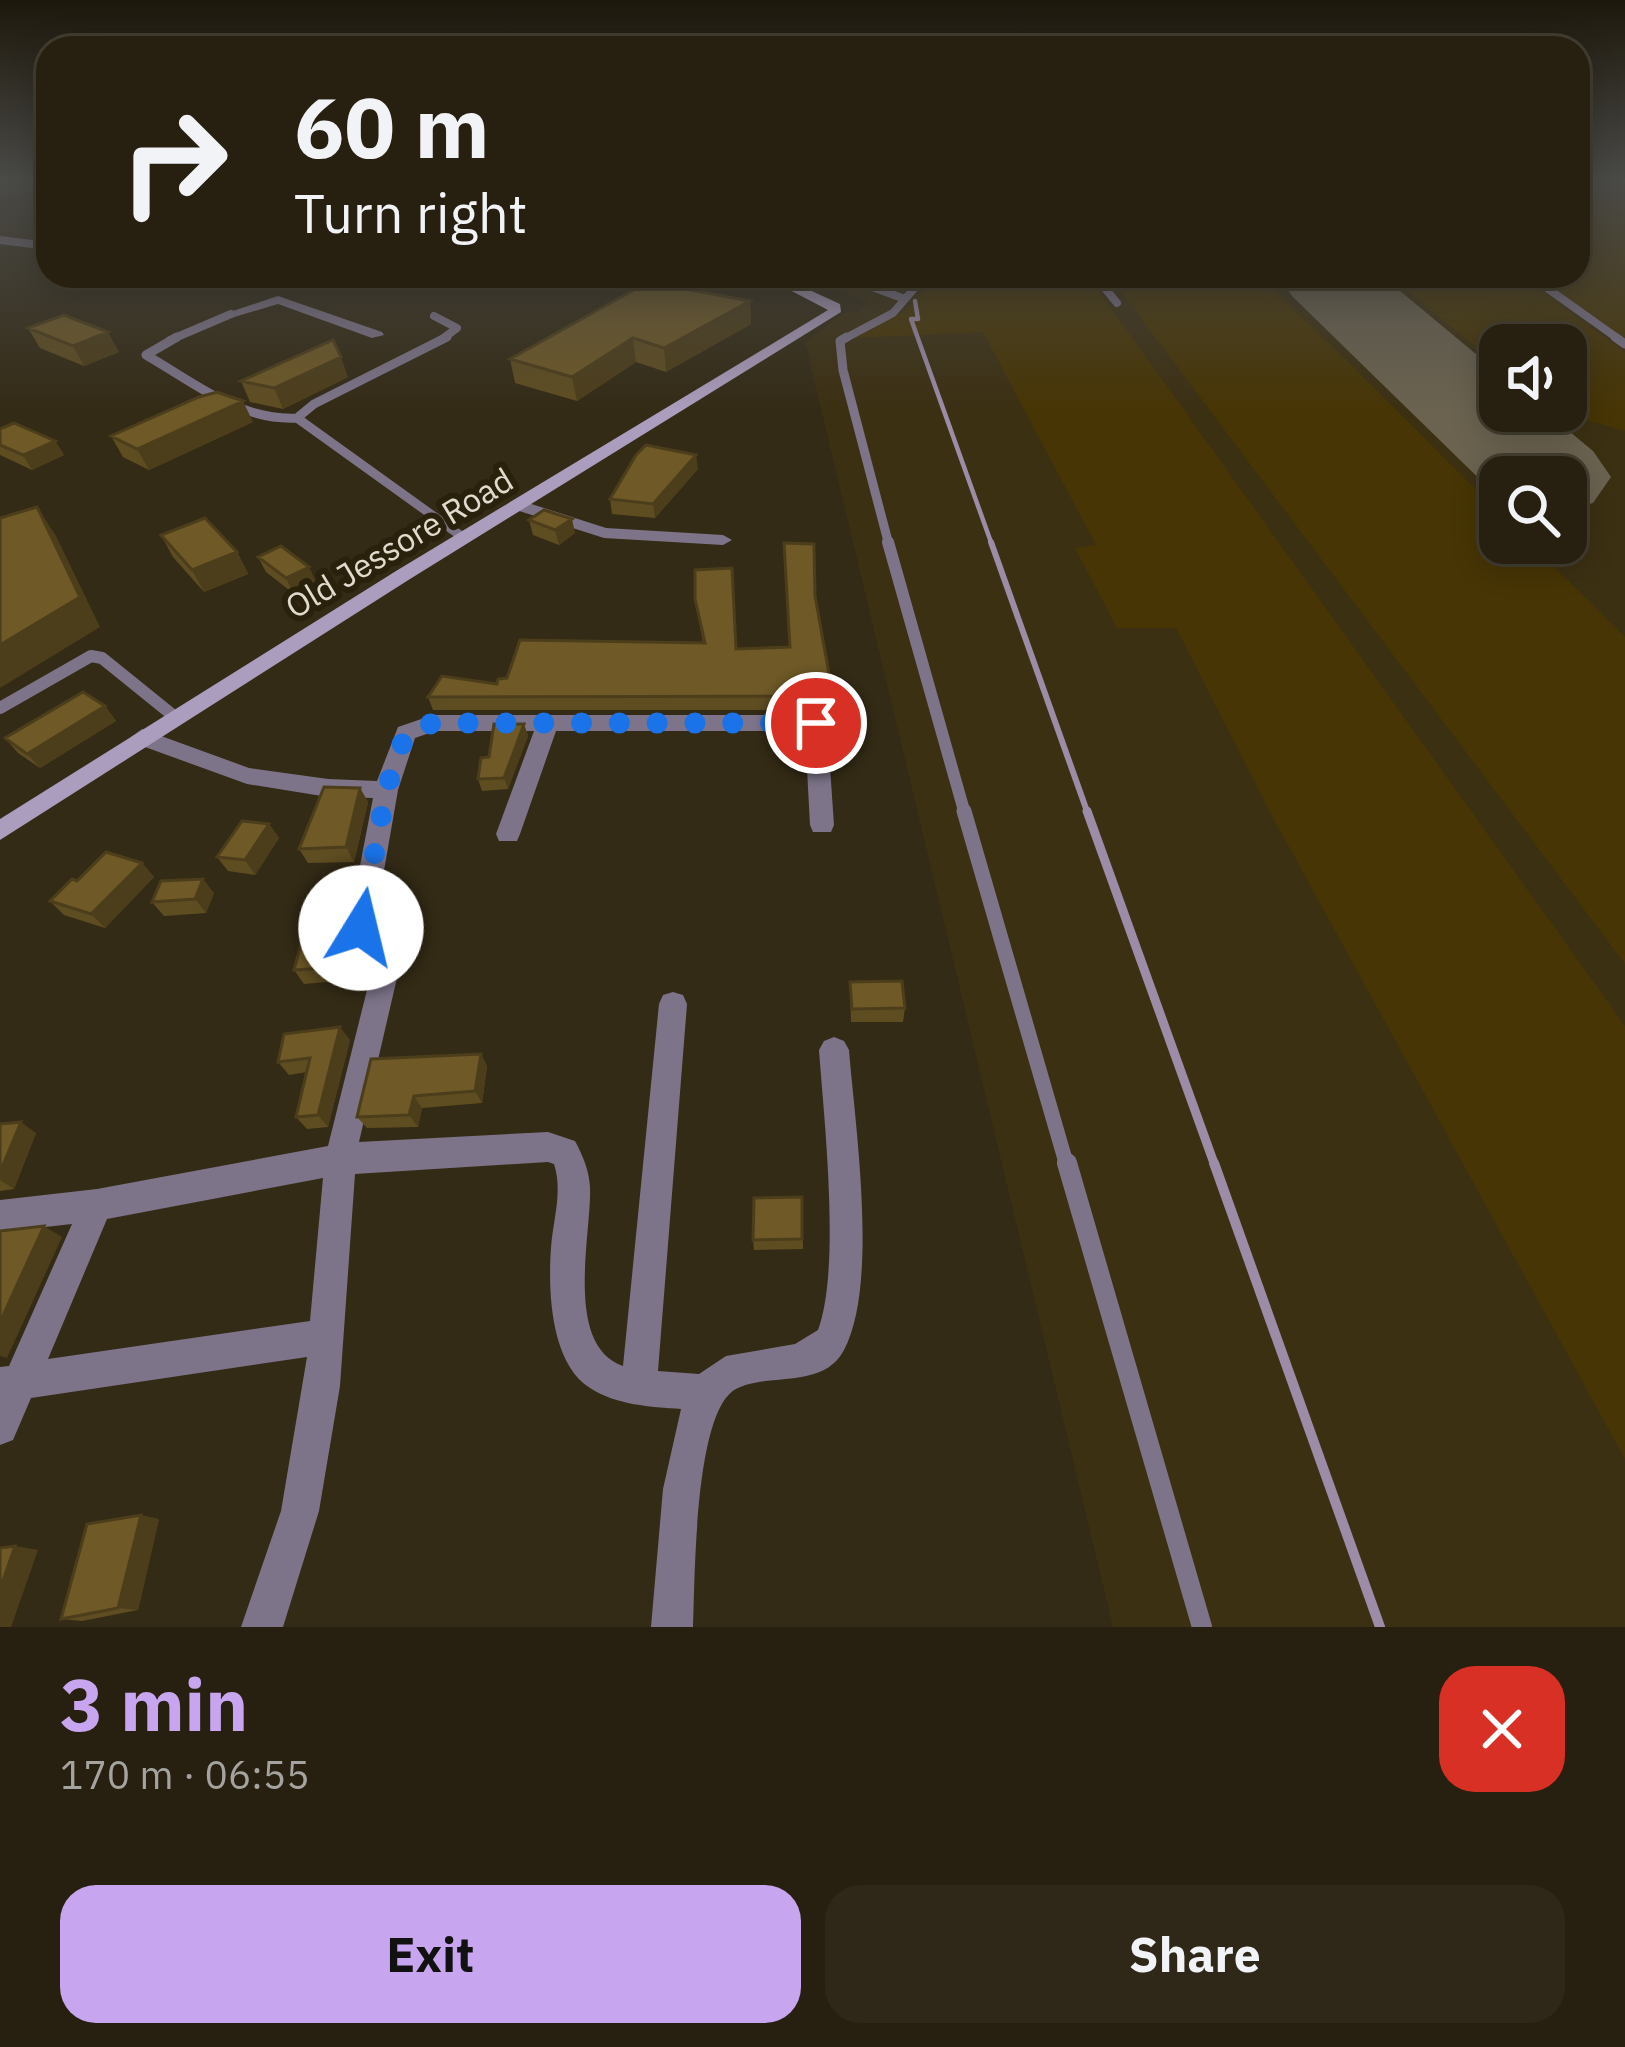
<!DOCTYPE html>
<meta charset="utf-8">
<style>
:root{--surface:#272010;--page:#2f2819;--text:#f1f3f6;--muted:#a4a39f;--line:#433e30;--accent:#c8a6ef}
body{margin:0;font-family:"IBM Plex Sans",sans-serif;background:var(--page);color:var(--text);height:100vh;display:flex;flex-direction:column;font-size:45px;white-space:nowrap}
*{box-sizing:border-box;margin:0}
p{font-size:39px;color:var(--muted)}
.icon{flex:none;width:66px;height:66px;fill:none;stroke:currentColor;stroke-width:2;stroke-linecap:round;stroke-linejoin:round}
.map{position:relative;height:1627px;overflow:hidden}
.panel{display:flex;flex-direction:column;background:var(--surface);flex:1}
.panel>*{flex:none}
.top-card{position:absolute;left:36px;top:36px;width:1554px;height:252px;border-radius:36px;box-shadow:0 6px 30px #0003,0 0 0 3px var(--line);background:#272010;color:var(--text);overflow:hidden}
.fabs{position:absolute;left:1479px;top:324px;display:grid;gap:24px}
.fabs a{display:grid;place-items:center;width:108px;height:108px;border-radius:24px;background:var(--surface);box-shadow:0 6px 30px #0003,0 0 0 3px var(--line);font-size:60px}
.pin{position:absolute;display:grid;place-items:center;width:102px;height:102px;color:#fff;margin:-51px;border:6px solid #fff;border-radius:50%;box-shadow:0 3px 12px #0007}
.me{position:absolute;width:132px;margin:-66px;rotate:9deg;stroke-linejoin:round;filter:drop-shadow(0 0 9px #0008)}
.turn{display:flex;align-items:center;gap:42px;height:252px;padding:0 60px;font-size:54px}
.turn .icon{width:156px;height:156px;stroke-width:2.5}
.turn b{display:block;font-size:84px;line-height:102px}
.round{display:grid;place-items:center;flex:none;width:126px;height:126px;border-radius:36px;background:var(--page)}
.head{display:flex;align-items:center;justify-content:space-between;height:204px;padding:0 60px}
h1{font-size:72px;font-weight:700;line-height:90px;color:var(--accent)}
.action{display:flex;gap:24px;margin-top:auto;padding:24px 60px}
.action a{flex:1;height:138px;border-radius:36px;background:var(--accent);color:#111;font-size:48px;font-weight:700;line-height:138px;text-align:center}
.action a+a{background:var(--page);color:var(--text)}
.map>svg:first-child{display:block}
.built{fill:#3c3013;fill-rule:evenodd}
.green{fill:#473505}
.lines{fill:none;stroke-linecap:round;stroke-linejoin:round}
.stream-far3{stroke:#9c8ca8;stroke-width:4.5}
.stream-far2{stroke:#9c8ca8;stroke-width:6}
.stream-far1{stroke:#9c8ca8;stroke-width:9}
.stream{stroke:#9c8ca8;stroke-width:10}
.runway{fill:#6b6350;fill-rule:evenodd}
.lane-far4{stroke:#7d7489;stroke-width:8}
.lane-far3{stroke:#7d7489;stroke-width:9}
.lane-far2{stroke:#7d7489;stroke-width:12}
.lane-far1{stroke:#7d7489;stroke-width:15}
.lane{stroke:#7d7489;stroke-width:20}
.street{fill:#7d7489;fill-rule:evenodd}
.secondary{fill:#ab9dbd;fill-rule:evenodd}
.wall{fill:#5f4d22}
.shaded-wall{fill:#4d3e1b}
.building{fill:#6e5927;stroke:#4d3e1b;stroke-width:3}
.route{stroke:#1a73e8;stroke-width:21;stroke-dasharray:0 37.8}
.labels{text-anchor:middle;stroke-width:12;stroke-linejoin:round;paint-order:stroke}
.far-street-label{font-size:33px;fill:#e1dbce;stroke:#2a210c}
</style>
<div class="map">
<svg width="1625" height="1627" viewBox="0 0 1625 1627">
<rect width="100%" height="100%" fill="#342b16"/>
<path class="built" d="M1578,182H1625V1627H1113L805,342L847,311L855,313L869,303L802,276H1578ZM1500,345H1566V411H1500ZM1500,477H1566V543H1500Z"/>
<path class="green" d="M1578,182H1625V338L1536,276H1578Z
M933,276H1088L1625,1026V1459L1271,814L1176,628H1117L1075,548L1096,545L983,332L855,338L913,306Z
M1109,276H1261L1500,513V543H1530L1625,637V964Z
M1389,276H1520L1625,352V431L1555,411H1566V345H1500V367Z"/>
<g class="lines">
<path class="stream-far3" d="M905,276L907,281
M915,301L918,319H911L992,545"/>
<path class="stream-far2" d="M991,542L1088,814"/>
<path class="stream-far1" d="M1087,811L1215,1166"/>
<path class="stream" d="M1214,1163L1380,1627"/>
<path class="runway" d="M1278,276H1382L1500,374V411H1545L1593,451L1611,477L1593,503L1566,510V477H1500V499L1292,296Z"/>
<path class="lane-far4" d="M842,276L905,299
M1095,276L1117,303
M1530,276L1620,340
M434,316L457,328L441,340
M170,340L231,314
M842,340L893,313L925,276"/>
<path class="lane-far3" d="M177,337L146,355C195,383 239,421 297,418
M447,337L314,404L297,418L464,538
M847,337L840,341L843,370L889,545
M1615,337L1625,344"/>
<path class="lane-far2" d="M888,542L965,814
M0,708L91,656L102,658L175,717"/>
<path class="lane-far1" d="M964,811L1067,1166"/>
<path class="lane" d="M1067,1163L1202,1627"/>
<path class="street" d="M0,236L48,242V250L0,244Z
M278,296L382,332L384,335L372,338L278,304L231,318L224,314Z
M519,500L606,528L723,535L732,540L723,545L604,538L513,509L510,505Z
M433,715H816L827,723L834,825L831,832H813L810,825L805,731H556L520,834L517,841H499L496,834L534,731H435L415,738L398,790L374,928L370,936L361,939L352,936L348,928L373,798L328,797L247,784L134,743L131,737L142,729L249,768L328,779L377,781L398,727Z
M396,915L405,918L409,926L359,1142L548,1132L575,1141C583,1156 589,1170 590,1187C592,1233 563,1345 623,1366L659,1004L663,995L673,992L683,995L687,1004L658,1371L699,1374L726,1356L795,1344L818,1330C841,1268 824,1119 819,1050L824,1041L834,1037L844,1041L849,1050C855,1125 879,1284 844,1350C823,1390 767,1372 736,1389C694,1411 695,1581 693,1627H651L663,1489L681,1409C651,1407 616,1405 590,1388C550,1363 548,1289 551,1248C553,1219 563,1192 554,1164L548,1162L355,1174L340,1386L319,1511L283,1627H241L281,1511L307,1357L31,1398L13,1440L0,1445V1367L9,1366L72,1224L0,1232V1200L97,1189L328,1146L383,926L387,918ZM323,1178L310,1321L48,1359L107,1219Z"/>
<path class="secondary" d="M763,276H779L840,304L841,312L410,579L0,840V819L396,571L828,310Z"/>
</g>
<path class="wall" d="M750,301L751,324L666,372L636,362L577,401L515,383L510,359Z
M28,328L119,352L84,366L40,348Z
M348,377L283,409L250,402L241,381Z
M253,422L149,470L123,457L111,436Z
M0,429L55,441L64,455L32,470L0,455Z
M698,469L655,518L612,514L610,499Z
M529,520L575,533L559,545L533,535Z
M161,535L237,552L248,574L204,592L173,557Z
M258,557L316,582L293,593L266,572Z
M815,596L833,696V710H433L428,697L497,684L507,678L703,643L695,599L737,649L789,647Z
M105,706L116,721L40,768L18,753L5,738Z
M524,724L528,736L508,789L482,791L478,779L489,757Z
M360,788L368,802L354,862L308,863L299,849Z
M269,824L279,838L255,875L228,871L217,857Z
M142,863L154,877L105,928L64,915L50,901L77,881Z
M214,893L206,913L164,916L152,902Z
M347,937L356,951L348,980L304,984L294,970Z
M850,982L905,1008L903,1022H851Z
M350,1040L328,1127L307,1129L296,1117L307,1072L289,1075L278,1062Z
M481,1054L487,1066L482,1103L422,1108L418,1127L367,1128L357,1117Z
M0,1124L36,1133L14,1189L0,1191Z
M802,1197L803,1249L754,1250L753,1240Z
M159,1519L138,1610L82,1621L61,1619Z"/>
<path class="shaded-wall" d="M750,301L751,324L666,372L664,348Z
M108,332L119,352L84,366L73,346Z
M633,338L636,362L577,401L572,377Z
M341,357L348,377L283,409L274,388Z
M243,401L253,422L149,470L137,449Z
M55,441L64,455L32,470L23,455Z
M696,455L698,469L655,518L653,504Z
M37,507L56,536L100,627L0,688V645Z
M572,519L575,533L559,545L555,530Z
M237,552L248,574L204,592L192,570Z
M309,567L316,582L293,593L286,578Z
M105,706L116,721L40,768L27,754Z
M524,724L528,736L508,789L504,778Z
M360,788L368,802L354,862L346,847Z
M269,824L279,838L255,875L245,860Z
M142,863L154,877L105,928L91,914Z
M203,879L214,893L206,913L195,899Z
M347,937L356,951L348,980L339,967Z
M340,1027L350,1040L328,1127L318,1115Z
M481,1054L487,1066L482,1103L475,1091Z
M414,1096L422,1108L418,1127L409,1115Z
M21,1122L36,1133L14,1189L0,1180V1172Z
M44,1226L62,1237L7,1358L0,1356V1322Z
M141,1515L159,1519L138,1610L118,1608Z
M15,1546L38,1550L11,1627H0V1589Z"/>
<path class="building" d="M648,282L750,301L664,348L633,338L572,377L510,359Z
M64,315L108,332L73,346L28,328Z
M333,340L341,357L274,388L241,381Z
M217,392L243,401L137,449L111,436L199,397Z
M14,423L55,441L23,455L0,445V429Z
M646,445L696,455L653,504L610,499L636,455Z
M37,507L80,597L0,645V518Z
M544,510L572,519L555,530L529,520Z
M205,518L237,552L192,570L161,535Z
M784,543L814,544L815,596L833,696L428,697L442,676L497,684L498,679L507,678L520,640L705,643L695,599V570L732,568L736,649L790,647Z
M281,546L309,567L286,578L258,557Z
M83,692L105,706L27,754L5,738Z
M494,724H524L504,778L478,779L481,758L489,757Z
M324,787L360,788L346,847L299,849Z
M242,821L269,824L245,860L217,857Z
M106,852L142,863L91,914L50,901L72,879L77,881Z
M203,879L195,899L152,902L161,881Z
M347,937L339,967L294,970L302,940Z
M902,981L905,1008L852,1009L850,982Z
M340,1027L318,1115L296,1117L310,1058L278,1062L284,1034Z
M481,1054L475,1091L414,1096L409,1115L357,1117L371,1059Z
M21,1122L0,1172V1124Z
M802,1197V1239L753,1240L754,1198Z
M44,1226L0,1322V1231Z
M141,1515L118,1608L61,1619L87,1524Z
M15,1546L0,1589V1548Z"/>
<linearGradient id="sky" x2="0" y2="1"><stop stop-color="#1d180c"/><stop offset="0.44" stop-color="#4a4a47"/><stop offset="1" stop-color="#4a4a47" stop-opacity="0"/></linearGradient>
<rect width="1625" height="410" fill="url(#sky)"/>
<g class="lines">
<path class="route" d="M361,928L386,790L406,733L433,723H816"/>
</g>
<g class="labels">
<g class="far-street-label">
<text transform="translate(399 543) rotate(-31)" y="12">Old Jessore Road</text>
</g>
</g>
</svg>
<div class="fabs">
<a><svg class="icon" aria-label="sound" viewBox="0 0 24 24"><path d="M4 9h4l5-4v14l-5-4H4zM17 9q2 3 0 6"/></svg></a>
<a><svg class="icon" aria-label="search" viewBox="0 0 24 24"><circle cx="10" cy="10" r="6"/><path d="M15 15l6 6"/></svg></a>
</div>
<div class="pin" style="left:816px;top:723px;background:#d93025"><svg class="icon" aria-label="arrive" viewBox="0 0 24 24"><path d="M6 21V4h12l-3 4 3 4H6"/></svg></div>
<svg class="me" style="left:361px;top:928px" viewBox="-20 -20 40 40"><circle r="19" fill="#fff"/><path d="M0-13L10 11 0 6-10 11z" fill="#1a73e8"/></svg>
<div class="top-card">
<div class="turn"><svg class="icon" aria-label="right" viewBox="0 0 24 24"><path d="M7 20v-9h11M14 6l5 5-5 5"/></svg><div><b>60 m</b>Turn right</div></div>
</div>
</div>
<section class="panel">
<div class="head"><div><h1>3 min</h1><p>170 m · 06:55</p></div><a class="round" style="background:#d93025;color:#fff"><svg class="icon" aria-label="close" viewBox="0 0 24 24"><path d="M6 6l12 12M18 6L6 18"/></svg></a></div>
<div class="action"><a>Exit</a><a>Share</a></div>
</section>
